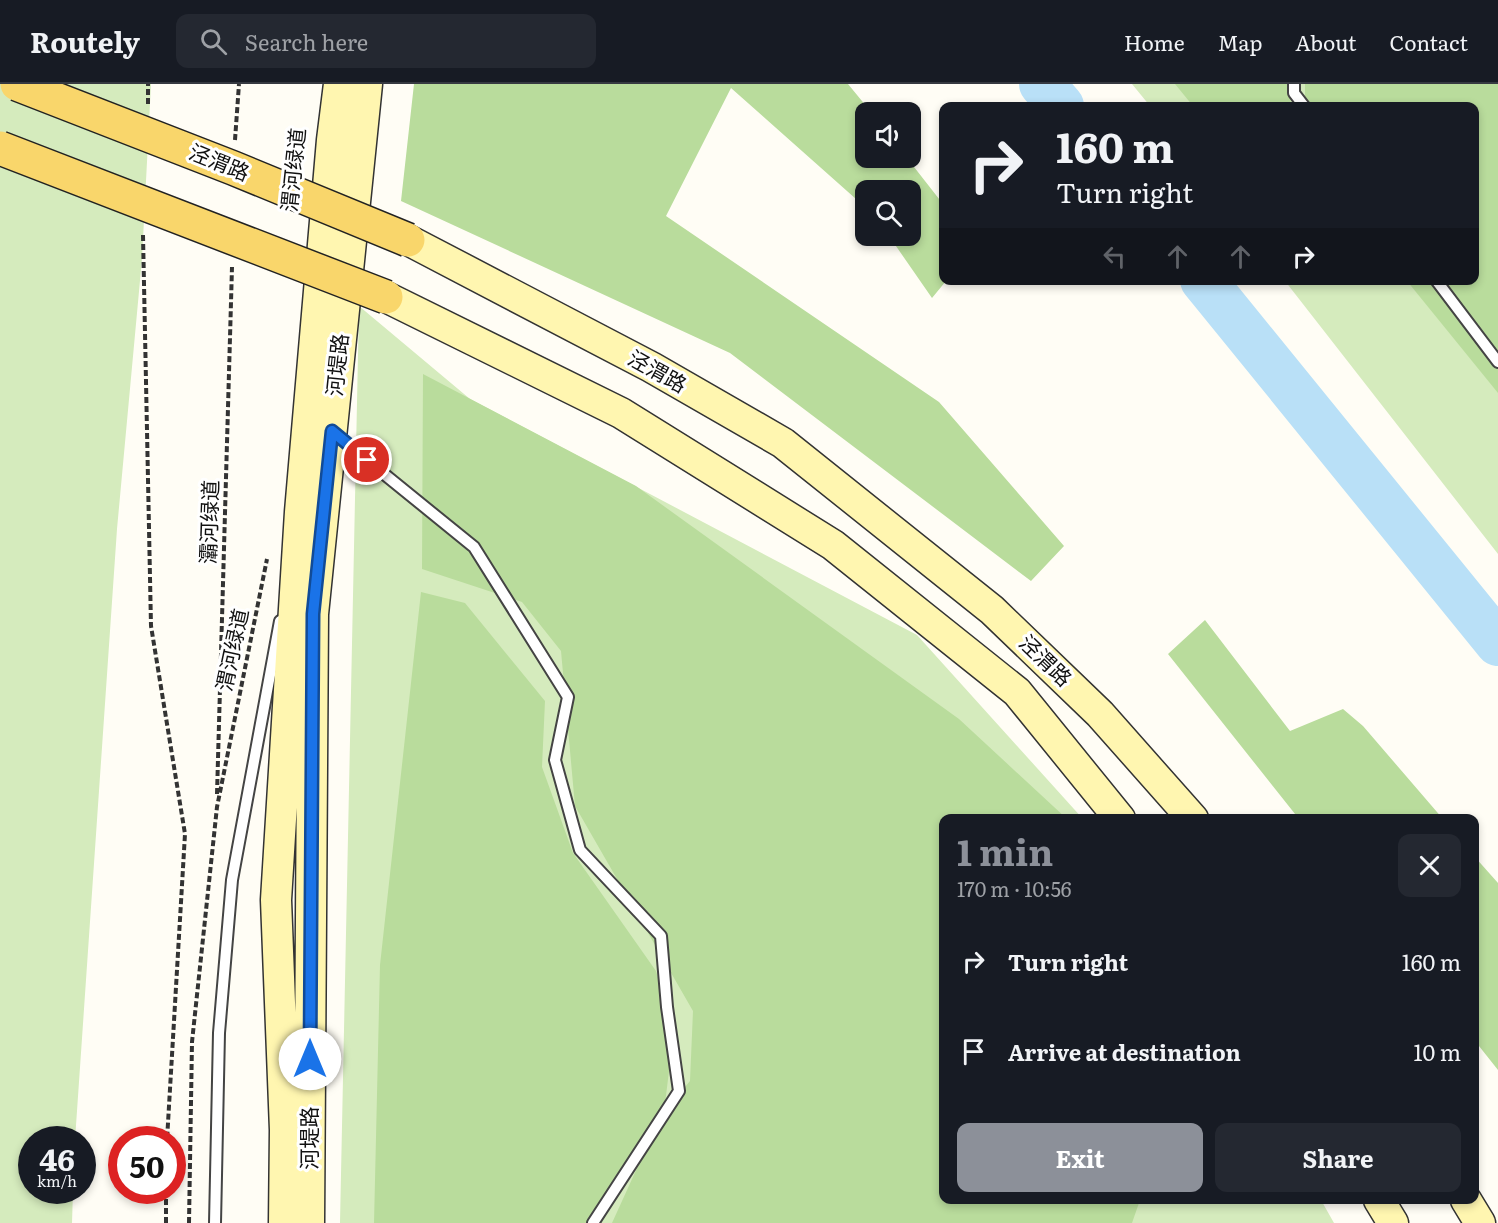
<!DOCTYPE html>
<meta charset="utf-8">
<style>
:root{--surface:#171b24;--page:#242831;--text:#f1f3f6;--muted:#9ea1a6;--line:#363941;--accent:#8c9099}
body{margin:0;font-family:Literata,"Noto Sans SC",serif;background:var(--page);color:var(--text);height:100vh;display:flex;flex-direction:column;font-size:22px;white-space:nowrap}
*{box-sizing:border-box;margin:0}
p{font-size:20px;color:var(--muted)}
.icon{flex:none;width:33px;height:33px;fill:none;stroke:currentColor;stroke-width:2;stroke-linecap:round;stroke-linejoin:round}
.map{position:relative;flex:1;overflow:hidden}
.drawer{position:absolute;left:939px;top:730px;width:540px;height:390px;display:flex;flex-direction:column;background:var(--surface);border-radius:12px;box-shadow:0 3px 9px #0003}
.drawer>*{flex:none}
.hud{position:absolute;left:939px;top:18px;width:540px;height:183px;border-radius:12px;box-shadow:0 3px 9px #0003;background:#171b24;color:var(--text);overflow:hidden}
.fabs{position:absolute;left:855px;top:18px;display:grid;gap:12px}
.fabs a{display:grid;place-items:center;width:66px;height:66px;border-radius:12px;background:var(--surface);box-shadow:0 3px 9px #0003;font-size:30px}
.speed{position:absolute;left:18px;top:1042px;display:flex;gap:12px;font-size:30px;font-weight:700;text-align:center}
.speed>*{display:grid;place-content:center;width:78px;height:78px;border-radius:50%;background:var(--surface);box-shadow:0 3px 9px #0003;line-height:1}
.speed small{font-size:15px;font-weight:400}
.speed .limit{border:9px solid #d22;background:#fff;color:#111}
.pin{position:absolute;display:grid;place-items:center;width:51px;height:51px;color:#fff;margin:-26px;border:3px solid #fff;border-radius:50%;box-shadow:0 2px 6px #0007}
.me{position:absolute;width:66px;margin:-33px;rotate:0deg;stroke-linejoin:round;filter:drop-shadow(0 0 4px #0008)}
.turn{display:flex;align-items:center;gap:21px;height:126px;padding:0 18px;font-size:27px}
.turn .icon{width:78px;height:78px;stroke-width:2.5}
.turn b{display:block;font-size:42px;line-height:51px}
.lanes{display:flex;align-items:center;height:57px;padding:0 18px;background:#0003;justify-content:center;gap:30px;direction:ltr}
.lanes .off{opacity:.35}
.round{display:grid;place-items:center;flex:none;width:63px;height:63px;border-radius:12px;background:var(--page)}
.summary{display:flex;align-items:center;justify-content:space-between;height:102px;padding:0 18px}
h1{font-size:36px;font-weight:700;line-height:45px;color:var(--accent)}
.button{display:flex;gap:12px;margin-top:auto;padding:12px 18px}
.button a{flex:1;height:69px;border-radius:12px;background:var(--accent);color:#fff;font-size:24px;font-weight:700;line-height:69px;text-align:center}
.button a+a{background:var(--page);color:var(--text)}
ul{padding:0;list-style:none}
li{display:flex;align-items:center;gap:18px;height:90px;padding:0 18px}
li div{flex:1}
li b{display:block;font-size:22px}
li em{font-style:normal}
header{display:flex;align-items:center;gap:36px;box-sizing:border-box;height:84px;padding:0 30px;background:var(--surface);border-bottom:2px solid var(--line)}
header strong{font-size:28px}
nav{display:flex;gap:33px;margin-inline-start:auto;font-size:21px}
.search{width:420px;height:54px;background:var(--page);display:flex;align-items:center;gap:15px;box-sizing:border-box;padding:0 21px;border-radius:12px;color:var(--muted);font-size:22px}
.map>svg:first-child{display:block}
.green{fill:#d5ebbd}
.forest{fill:#b9dc9c}
.lines{fill:none;stroke-linecap:round;stroke-linejoin:round}
.river{stroke:#b9e0f7;stroke-width:46}
.service-casing{stroke:#444;stroke-width:14}
.secondary-casing{stroke:#333;stroke-width:33}
.path{stroke:#333;stroke-width:4;stroke-dasharray:6 3;stroke-linecap:butt}
.service{stroke:#fff;stroke-width:10}
.secondary{stroke:#fff6b0;stroke-width:30}
.primary-bridge-casing{stroke:#222;stroke-width:36;stroke-linecap:butt}
.primary-bridge{stroke:#f9d66b;stroke-width:33}
.route-casing{stroke:#114b97;stroke-width:15}
.route{stroke:#1a73e8;stroke-width:10}
.labels{text-anchor:middle;stroke-width:6;stroke-linejoin:round;paint-order:stroke}
.street-label{font-size:21px;fill:#111;stroke:#fff}
</style>
<header>
<strong>Routely</strong>
<div class="search"><svg class="icon" aria-label="search" viewBox="0 0 24 24"><circle cx="10" cy="10" r="6"/><path d="M15 15l6 6"/></svg>Search here</div>
<nav><a>Home</a><a>Map</a><a>About</a><a>Contact</a></nav>
</header>
<div class="map">
<svg width="1498" height="1139" viewBox="0 0 1498 1139">
<rect width="100%" height="100%" fill="#fffdf5"/>
<path class="green" d="M0,0H151L142,175L117,445L75,1056H32V1107H73L72,1139H0Z
M1132,0H1498V470L1285,197L1474,196V22H1150Z
M359,222L470,315L917,551L1083,735H944V1116H1321L1334,1139H340Z"/>
<path class="forest" d="M414,0H848L871,28H866V74H907L943,120L944,196L946,197L932,214L889,152H910V106H866L865,123L731,4L666,132L939,318L1064,462L1031,497L730,269L401,117Z
M1175,0H1288L1291,22H1193Z
M1305,0H1498V309L1407,197L1474,196V22H1305Z
M423,290L636,402L959,635L1067,735H944V1116H1140L1132,1139H612L658,1038L599,1139H374L380,881L421,508L465,519L545,617L542,683L573,769L656,887L674,946L664,1028L690,997L693,927L575,722L561,567L522,518L422,485Z
M1205,536L1290,647L1343,625L1363,642L1443,735H1299L1168,570Z
M1474,772L1498,799V986L1475,957Z"/>
<g class="lines">
<path class="river" d="M1042,0L1061,22
M1203,196L1498,559"/>
<defs>
<path id="service" d="M1294,0V9L1304,22
M1436,196L1498,278
M336,351L474,463L568,613L555,676L580,766L661,852L667,923L679,1007L593,1139
M215,1139L219,949L232,796L280,537"/>
<path id="secondary" d="M408,156L651,283L783,359L992,526L1100,630L1193,735
M386,213L621,329L833,461L1017,608L1120,735
M1379,1116L1393,1139
M1466,1116L1480,1139
M284,1139L285,1046L276,816L300,428L332,56L339,0
M309,1139L313,530L367,0"/>
</defs>
<use href="#service" class="service-casing"/>
<use href="#secondary" class="secondary-casing"/>
<path class="path" d="M148,20V0
M235,56L239,0
M143,151L151,542L185,750L167,1056
M217,710L232,183
M166,1139V1107
M189,1139L192,958L217,723L267,475"/>
<use href="#service" class="service"/>
<use href="#secondary" class="secondary"/>
<defs>
<path id="primary-bridge" d="M17,0L233,84L408,156
M0,64L386,213"/>
</defs>
<use href="#primary-bridge" class="primary-bridge-casing"/>
<use href="#primary-bridge" class="primary-bridge"/>
</g>
<g class="lines">
<defs>
<path id="route" d="M310,975L313,530L332,347L367,376"/>
</defs>
<use href="#route" class="route-casing"/>
<use href="#route" class="route"/>
</g>
<g class="labels">
<g class="street-label">
<text transform="translate(219 79) rotate(22)" y="7">泾渭路</text>
<text transform="translate(294 86) rotate(-84)" y="7">渭河绿道</text>
<text transform="translate(338 281) rotate(-84)" y="7">河堤路</text>
<text transform="translate(657 288) rotate(29)" y="7">泾渭路</text>
<text transform="translate(210 438) rotate(-88)" y="7">灞河绿道</text>
<text transform="translate(233 566) rotate(-78)" y="7">渭河绿道</text>
<text transform="translate(1045 577) rotate(44)" y="7">泾渭路</text>
<text transform="translate(310 1054) rotate(-90)" y="7">河堤路</text>
</g>
</g>
</svg>
<div class="fabs">
<a><svg class="icon" aria-label="sound" viewBox="0 0 24 24"><path d="M4 9h4l5-4v14l-5-4H4zM17 9q2 3 0 6"/></svg></a>
<a><svg class="icon" aria-label="search" viewBox="0 0 24 24"><circle cx="10" cy="10" r="6"/><path d="M15 15l6 6"/></svg></a>
</div>
<div class="speed"><div>46<small>km/h</small></div><div class="limit">50</div></div>
<div class="pin" style="left:367px;top:376px;background:#d93025"><svg class="icon" aria-label="arrive" viewBox="0 0 24 24"><path d="M6 21V4h12l-3 4 3 4H6"/></svg></div>
<svg class="me" style="left:310px;top:975px" viewBox="-20 -20 40 40"><circle r="19" fill="#fff"/><path d="M0-13L10 11 0 6-10 11z" fill="#1a73e8"/></svg>
<div class="hud">
<div class="turn"><svg class="icon" aria-label="right" viewBox="0 0 24 24"><path d="M7 20v-9h11M14 6l5 5-5 5"/></svg><div><b>160 m</b>Turn right</div></div>
<div class="lanes"><svg class="icon off" aria-label="left" viewBox="0 0 24 24"><path d="M17 20v-9H6M10 6l-5 5 5 5"/></svg><svg class="icon off" aria-label="ahead" viewBox="0 0 24 24"><path d="M12 20V5M6 11l6-6 6 6"/></svg><svg class="icon off" aria-label="ahead" viewBox="0 0 24 24"><path d="M12 20V5M6 11l6-6 6 6"/></svg><svg class="icon" aria-label="right" viewBox="0 0 24 24"><path d="M7 20v-9h11M14 6l5 5-5 5"/></svg></div>
</div>
<section class="drawer">
<div class="summary"><div><h1>1 min</h1><p>170 m · 10:56</p></div><a class="round"><svg class="icon" aria-label="close" viewBox="0 0 24 24"><path d="M6 6l12 12M18 6L6 18"/></svg></a></div>
<ul>
<li><svg class="icon" aria-label="right" viewBox="0 0 24 24"><path d="M7 20v-9h11M14 6l5 5-5 5"/></svg><div><b>Turn right</b></div><em>160 m</em></li>
<li><svg class="icon" aria-label="arrive" viewBox="0 0 24 24"><path d="M6 21V4h12l-3 4 3 4H6"/></svg><div><b>Arrive at destination</b></div><em>10 m</em></li>
</ul>
<div class="button"><a>Exit</a><a>Share</a></div>
</section>
</div>
